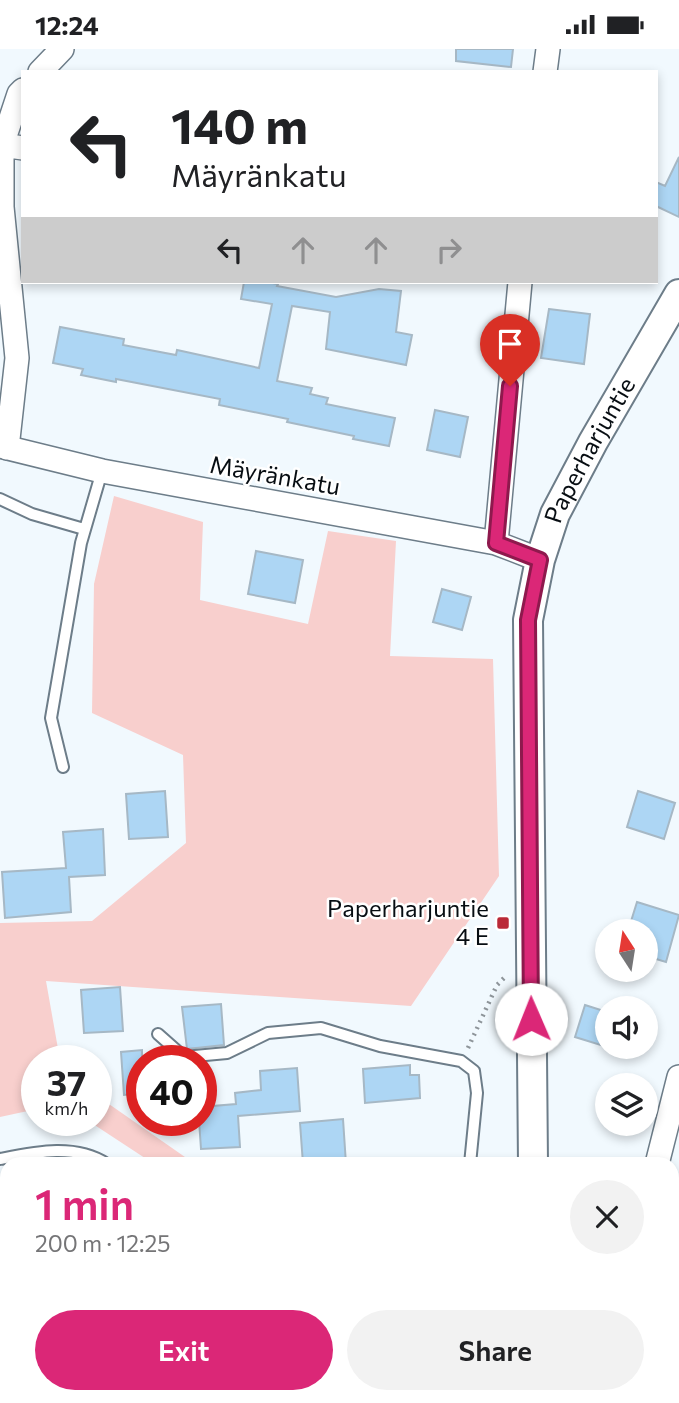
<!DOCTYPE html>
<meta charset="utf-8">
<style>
:root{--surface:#fff;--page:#f2f2f2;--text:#202124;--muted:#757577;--accent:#db2777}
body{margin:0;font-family:Commissioner,sans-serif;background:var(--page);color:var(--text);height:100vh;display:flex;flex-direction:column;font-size:26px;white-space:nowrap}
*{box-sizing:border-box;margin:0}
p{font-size:23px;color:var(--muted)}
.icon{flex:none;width:38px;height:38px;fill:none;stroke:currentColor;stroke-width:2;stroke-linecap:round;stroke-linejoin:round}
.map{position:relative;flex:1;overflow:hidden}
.side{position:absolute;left:0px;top:1108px;width:679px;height:247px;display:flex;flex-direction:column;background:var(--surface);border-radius:21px 21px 0 0;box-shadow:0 4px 10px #0003}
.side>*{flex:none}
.hud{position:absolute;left:21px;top:21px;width:637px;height:214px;border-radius:0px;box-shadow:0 4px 10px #0003;background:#fff;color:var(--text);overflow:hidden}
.needle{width:46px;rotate:348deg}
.fabs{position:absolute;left:595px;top:870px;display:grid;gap:14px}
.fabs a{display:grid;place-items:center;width:63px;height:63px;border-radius:50%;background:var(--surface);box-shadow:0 4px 10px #0003;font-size:35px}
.speed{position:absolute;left:21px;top:996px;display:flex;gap:14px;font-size:35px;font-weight:700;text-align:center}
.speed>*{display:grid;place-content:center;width:91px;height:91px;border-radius:50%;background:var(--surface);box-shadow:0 4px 10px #0003;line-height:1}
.speed small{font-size:18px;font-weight:400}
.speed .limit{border:10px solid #d22;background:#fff;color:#111}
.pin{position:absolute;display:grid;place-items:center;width:60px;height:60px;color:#fff;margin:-72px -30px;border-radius:50% 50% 50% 0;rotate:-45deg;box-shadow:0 0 7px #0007}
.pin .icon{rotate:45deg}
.me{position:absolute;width:77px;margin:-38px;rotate:359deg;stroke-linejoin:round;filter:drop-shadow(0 0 5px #0008)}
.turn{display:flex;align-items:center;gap:24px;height:147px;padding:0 35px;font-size:32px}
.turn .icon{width:91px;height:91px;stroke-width:2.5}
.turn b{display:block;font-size:49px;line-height:60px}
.lanes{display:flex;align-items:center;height:66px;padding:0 35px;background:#0003;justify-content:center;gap:35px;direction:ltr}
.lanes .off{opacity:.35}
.round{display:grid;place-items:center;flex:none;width:74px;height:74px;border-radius:37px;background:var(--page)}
.summary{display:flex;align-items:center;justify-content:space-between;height:119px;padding:0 35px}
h1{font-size:42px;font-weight:600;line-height:52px;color:var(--accent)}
.action{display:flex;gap:14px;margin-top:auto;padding:14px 35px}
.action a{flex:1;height:80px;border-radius:42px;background:var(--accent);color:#fff;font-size:28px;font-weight:600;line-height:80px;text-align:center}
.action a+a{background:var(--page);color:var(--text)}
.status{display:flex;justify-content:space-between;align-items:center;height:49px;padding:0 35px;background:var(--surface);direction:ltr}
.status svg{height:19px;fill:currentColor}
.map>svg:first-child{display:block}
.green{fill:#f8cfcd}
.building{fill:#add6f4;stroke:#a6b8c5;stroke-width:2}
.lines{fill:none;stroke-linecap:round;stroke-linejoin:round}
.service-casing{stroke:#6d7d89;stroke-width:14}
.minor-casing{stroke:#6d7d89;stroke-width:26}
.tertiary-casing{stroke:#6d7d89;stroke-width:32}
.path{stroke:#8e959a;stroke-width:4.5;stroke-dasharray:2 5;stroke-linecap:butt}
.service{stroke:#fff;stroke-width:10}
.minor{stroke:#fff;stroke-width:23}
.tertiary{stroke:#fff;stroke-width:28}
.route-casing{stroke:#8e194d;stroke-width:18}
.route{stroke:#db2777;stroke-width:12}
.poi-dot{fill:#ba2937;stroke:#fff;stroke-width:2.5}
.labels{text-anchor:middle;stroke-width:5;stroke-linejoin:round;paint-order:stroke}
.street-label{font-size:24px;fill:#070d12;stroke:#fff}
.poi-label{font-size:24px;fill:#070d12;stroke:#fff;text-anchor:end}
</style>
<div class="status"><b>12:24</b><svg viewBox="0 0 49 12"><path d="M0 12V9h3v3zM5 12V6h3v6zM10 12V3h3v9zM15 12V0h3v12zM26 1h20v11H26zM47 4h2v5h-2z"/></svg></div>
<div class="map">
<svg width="679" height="1354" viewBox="0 0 679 1354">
<rect width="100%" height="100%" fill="#f1f9fe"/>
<path class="green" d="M114,447L203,473L200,551L308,575L328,482L396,492L390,607L493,610L499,827L411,957L46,932L60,1011L37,1012V1060L0,1068V874L92,872L186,794L183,706L92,664L94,535Z
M96,1046L195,1115H154L87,1071H96Z
M302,1348H421L428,1354H316Z"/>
<path class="building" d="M456,0H513L511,18L456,12Z
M679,108V168L656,157V133L665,137Z
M244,233H267L278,235L277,237L336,248L379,240L401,242L396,283L412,286L406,316L326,300L330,263L292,257L277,332L312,339L310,345L328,349L326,355L395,369L389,397L353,390L354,387L287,373L288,370L219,356L220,350L116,330V333L81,326L83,320L53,314L60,278L124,290L123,296L176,306L177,301L259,319L272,255L241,250Z
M549,260L590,265L584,315L541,309Z
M435,361L468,368L460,408L427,401Z
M256,502L303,511L295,554L248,545Z
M442,540L471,548L462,581L433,573Z
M165,742L168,788L129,790L126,745Z
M638,742L675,754L664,790L627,778Z
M103,780L105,826L69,828L71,863L5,869L2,823L66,819L63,783Z
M637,853L679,866L666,913L646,907V882H628Z
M120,938L123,982L84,984L81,941Z
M221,955L224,996L187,1000L182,958Z
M585,956L607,963V998L575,988Z
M142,1001V1044L124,1046L121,1003Z
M410,1016V1026H419L420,1049L365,1054L363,1020Z
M297,1019L300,1062L238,1067L240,1098L201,1100L199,1071H201V1058L236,1055L235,1044L261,1041L260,1022Z
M343,1070L346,1115H303L300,1074Z"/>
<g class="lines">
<defs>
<path id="service" d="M0,450L32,465L84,480
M63,718L51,669L81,494L102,422
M158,985L184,1008L227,1004L268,984L321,979L380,997L461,1012L474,1022L477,1044L470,1115
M0,1110C35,1103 75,1094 107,1115
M443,1354L444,1348"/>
<path id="minor" d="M40,23L62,0
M545,23L548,0
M2,96L23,99
M0,397L102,422L496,494L540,511
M7,399L17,309L2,158V96L19,45L23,41
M496,494L520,233
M657,1115L679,1028
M0,1205L7,1210
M242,1348L253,1354"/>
<g id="tertiary">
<path id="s1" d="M533,1115L528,571L540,511L555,465L593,393L679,245"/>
<path d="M538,1348L539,1354"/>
</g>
</defs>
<use href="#service" class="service-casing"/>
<use href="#minor" class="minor-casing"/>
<use href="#tertiary" class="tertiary-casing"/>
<path class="path" d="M468,999L497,936L506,927
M593,1354L596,1348"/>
<use href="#service" class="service"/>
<use href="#minor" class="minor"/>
<use href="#tertiary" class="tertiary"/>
</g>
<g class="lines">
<defs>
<path id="route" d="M510,337L496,494L540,511L528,571L531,970"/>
</defs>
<use href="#route" class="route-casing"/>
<use href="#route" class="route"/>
</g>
<rect class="poi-dot" x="496" y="867" width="14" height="14" rx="3.5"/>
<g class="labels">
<g class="street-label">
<text dy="8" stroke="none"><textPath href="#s1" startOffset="726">Paperharjuntie</textPath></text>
<text transform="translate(275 427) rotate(10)" y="8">Mäyränkatu</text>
</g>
<g class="poi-label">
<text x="489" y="868">Paperharjuntie<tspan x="489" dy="28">4 E</tspan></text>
</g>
</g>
</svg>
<div class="fabs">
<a><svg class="needle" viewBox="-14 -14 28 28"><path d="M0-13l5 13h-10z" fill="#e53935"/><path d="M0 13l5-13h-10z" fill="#757577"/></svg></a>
<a><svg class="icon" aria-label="sound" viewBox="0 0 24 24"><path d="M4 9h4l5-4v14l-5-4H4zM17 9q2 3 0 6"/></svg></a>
<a><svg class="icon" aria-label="layers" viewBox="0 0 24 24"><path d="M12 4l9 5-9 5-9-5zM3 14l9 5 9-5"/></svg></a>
</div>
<div class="speed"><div>37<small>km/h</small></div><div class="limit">40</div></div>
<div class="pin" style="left:510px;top:337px;background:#d93025"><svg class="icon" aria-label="arrive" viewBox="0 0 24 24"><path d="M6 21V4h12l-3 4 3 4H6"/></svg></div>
<svg class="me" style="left:531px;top:970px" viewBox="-20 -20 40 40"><circle r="19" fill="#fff"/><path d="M0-13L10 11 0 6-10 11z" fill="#db2777"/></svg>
<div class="hud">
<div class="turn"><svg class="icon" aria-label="left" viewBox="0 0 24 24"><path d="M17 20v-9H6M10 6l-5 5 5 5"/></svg><div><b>140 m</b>Mäyränkatu</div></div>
<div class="lanes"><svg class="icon" aria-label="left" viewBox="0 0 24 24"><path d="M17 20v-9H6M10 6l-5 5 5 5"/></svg><svg class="icon off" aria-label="ahead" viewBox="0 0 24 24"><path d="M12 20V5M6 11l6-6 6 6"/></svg><svg class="icon off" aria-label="ahead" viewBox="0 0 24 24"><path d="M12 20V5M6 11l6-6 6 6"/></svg><svg class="icon off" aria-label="right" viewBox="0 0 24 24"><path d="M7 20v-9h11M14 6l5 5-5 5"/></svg></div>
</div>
<section class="side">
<div class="summary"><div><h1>1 min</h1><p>200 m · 12:25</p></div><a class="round"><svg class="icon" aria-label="close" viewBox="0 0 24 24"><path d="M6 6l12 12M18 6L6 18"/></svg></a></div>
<div class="action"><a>Exit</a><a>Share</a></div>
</section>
</div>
